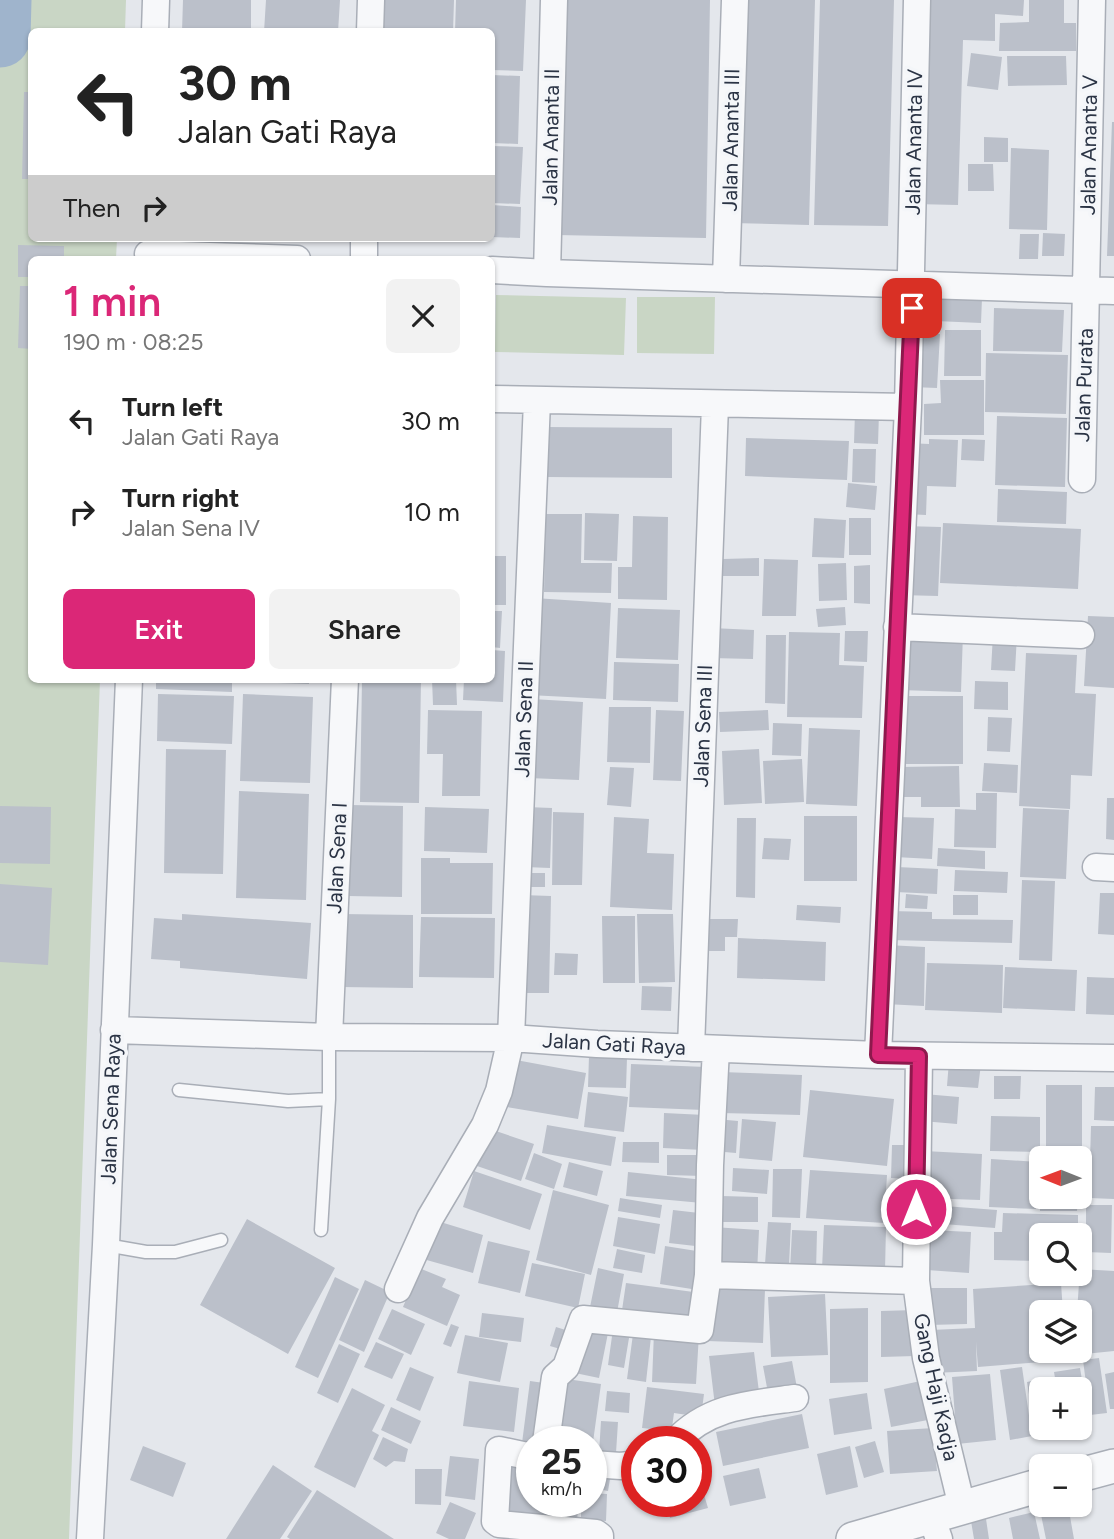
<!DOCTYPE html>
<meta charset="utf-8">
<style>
:root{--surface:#fff;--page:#f2f2f2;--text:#222;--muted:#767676;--accent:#db2777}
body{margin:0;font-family:Figtree,sans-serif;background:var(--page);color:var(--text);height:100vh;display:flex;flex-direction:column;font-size:26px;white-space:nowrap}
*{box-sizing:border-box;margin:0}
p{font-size:23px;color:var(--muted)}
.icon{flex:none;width:38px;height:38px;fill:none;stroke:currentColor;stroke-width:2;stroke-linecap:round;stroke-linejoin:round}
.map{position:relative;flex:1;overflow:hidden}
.side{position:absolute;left:28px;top:256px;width:467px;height:427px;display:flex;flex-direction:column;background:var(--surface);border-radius:10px;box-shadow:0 2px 5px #0004}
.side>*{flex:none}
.hud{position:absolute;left:28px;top:28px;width:467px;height:214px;border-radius:10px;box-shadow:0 2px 5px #0004;background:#fff;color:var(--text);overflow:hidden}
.needle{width:46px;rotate:271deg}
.controls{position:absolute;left:1029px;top:1146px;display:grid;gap:14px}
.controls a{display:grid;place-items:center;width:63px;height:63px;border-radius:10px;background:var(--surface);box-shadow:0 2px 5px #0004;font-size:35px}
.speed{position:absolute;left:516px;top:1426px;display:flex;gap:14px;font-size:35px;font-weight:700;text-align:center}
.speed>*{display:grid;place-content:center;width:91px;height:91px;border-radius:50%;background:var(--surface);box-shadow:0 2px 5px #0004;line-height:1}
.speed small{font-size:18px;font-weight:400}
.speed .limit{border:10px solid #d22;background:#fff;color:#111}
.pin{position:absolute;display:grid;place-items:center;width:60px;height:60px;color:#fff;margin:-30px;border-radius:14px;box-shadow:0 4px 10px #0006}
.me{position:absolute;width:77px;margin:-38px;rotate:0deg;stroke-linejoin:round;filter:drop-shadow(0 0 5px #0008)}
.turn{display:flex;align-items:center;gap:24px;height:147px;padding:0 35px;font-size:32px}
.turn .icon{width:91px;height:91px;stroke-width:2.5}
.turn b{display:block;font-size:49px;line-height:60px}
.then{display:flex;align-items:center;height:66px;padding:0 35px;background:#0003;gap:14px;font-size:26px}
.round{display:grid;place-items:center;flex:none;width:74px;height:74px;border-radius:10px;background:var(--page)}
.headline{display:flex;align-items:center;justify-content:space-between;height:119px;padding:0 35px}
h1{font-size:42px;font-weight:600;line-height:52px;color:var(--accent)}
.primary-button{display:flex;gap:14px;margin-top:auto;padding:14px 35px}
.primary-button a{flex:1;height:80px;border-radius:10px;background:var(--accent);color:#fff;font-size:28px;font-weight:600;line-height:80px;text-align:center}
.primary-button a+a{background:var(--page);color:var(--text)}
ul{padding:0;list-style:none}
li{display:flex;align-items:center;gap:21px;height:91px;padding:0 35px}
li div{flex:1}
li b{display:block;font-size:26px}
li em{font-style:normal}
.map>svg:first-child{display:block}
.green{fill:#c9d6c5}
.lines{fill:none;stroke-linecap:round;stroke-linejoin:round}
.river{stroke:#9fb4cc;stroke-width:61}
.building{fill:#bbc0ca}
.service-casing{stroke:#a9aeb7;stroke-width:15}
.minor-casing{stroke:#a9aeb7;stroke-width:29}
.tertiary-casing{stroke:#a9aeb7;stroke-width:36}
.service{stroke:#f7f8fa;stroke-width:12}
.minor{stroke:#f7f8fa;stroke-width:26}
.tertiary{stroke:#f7f8fa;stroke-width:33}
.route-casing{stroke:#8e194d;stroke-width:18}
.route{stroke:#db2777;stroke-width:12}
.labels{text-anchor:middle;stroke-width:7;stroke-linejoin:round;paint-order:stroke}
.street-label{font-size:21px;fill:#2b3445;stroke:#f4f6f9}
</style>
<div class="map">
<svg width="1114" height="1539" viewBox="0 0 1114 1539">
<rect width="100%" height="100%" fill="#e4e7ec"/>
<path class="green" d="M0,0H126L125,31L32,32V238H117L116,259H32V679H100L69,1539H0Z
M496,295L626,298L624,355L495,352Z
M637,297H715L714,354L637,353Z"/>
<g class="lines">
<path class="river" d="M0,37L1,0"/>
</g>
<path class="building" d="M183,0H251V32H182Z
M266,0H340L338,32H264Z
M379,0H454L453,32H378Z
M456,0H526L523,71L492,70V32H455Z
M561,0H710L706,238L557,235Z
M738,0H815L809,225L732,223Z
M820,0H894L888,226L814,225Z
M919,0H1024L1023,16L995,14V41L963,40L958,205L914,204Z
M1029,0H1064V23H1076V51H999L1000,23L1029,22Z
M971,53L1002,57L998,90L967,86Z
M1007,56H1066L1067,85L1008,86Z
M492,75L520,76L518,144L492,143Z
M24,92H32V179H22Z
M1112,122H1114V256H1107Z
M984,137L1008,138V162H984Z
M492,146L523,147L520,204L492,203Z
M1011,148L1049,150L1047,230L1009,229Z
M968,164H993L994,191H968Z
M492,205L521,207L520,238L492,237Z
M1043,233L1065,234L1064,256H1042Z
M1020,234H1039L1038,259H1019Z
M18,245L64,246V259H32V277H18Z
M20,286H32V349L18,348Z
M914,295L982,298L981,323L913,320Z
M994,308L1064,310L1062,352L993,351Z
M945,330H981V376H944Z
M915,333L940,334L937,388L912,387Z
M986,353L1068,355L1066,414L985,412Z
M940,380H984V435H924V404L941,403Z
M855,412L879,413L878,444L854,443Z
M997,416L1067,418L1065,487L995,485Z
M547,427L672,428V478L547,477Z
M746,438L849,441L847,480L745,476Z
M929,439L958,440L956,487L927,486L926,515L906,514L908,443L929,444Z
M962,439L985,440L984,461L961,460Z
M853,449H876L875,483L852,482Z
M848,483L877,486L875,510L846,507Z
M998,489L1067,492L1066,524L997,522Z
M585,513L619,514L617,561L584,560Z
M546,514H582L581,563H612L611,593L544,592Z
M633,516L668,517L667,600L618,599V567H632Z
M814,518L846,520L844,558L812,557Z
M849,518H871V555H849Z
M943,523L1081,529L1078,589L940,583Z
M903,526L941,527L938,596L900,595Z
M492,556H506V605H492Z
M759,558V576H723V559Z
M764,559L798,560L796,616H762Z
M846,563L847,600L819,601L818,564Z
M870,565V604L854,603V566Z
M534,598L611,603L606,699L529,695Z
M845,607L846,625L818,627L816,609Z
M618,608L680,610L678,660L616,658Z
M492,611H502L500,648L492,647Z
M1088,616L1114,617V688L1084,686Z
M712,628L754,630L753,659L711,658Z
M845,631H868L867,662L844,661Z
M789,632L840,633L839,665L864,666L862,718L787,717Z
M902,632L963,633L961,692L900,690Z
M993,634L1017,635L1015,671L991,670Z
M766,635H786L785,704L765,703Z
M492,650L505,651L503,702L463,700L464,679H492Z
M1026,653L1077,655L1075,693L1096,694L1092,776L1071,775L1070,809L1019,806Z
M614,662L679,664L678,702L613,700Z
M156,679H232V692L156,689Z
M247,679H309V684L246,682Z
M362,679H421L419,803L360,802Z
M432,679H456L457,705H433Z
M975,681L1008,682V710L974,709Z
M158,694L234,696L232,744L157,741Z
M243,694L313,697L310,783L240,781Z
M900,696H963V764H900Z
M532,699L583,702L579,780L528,778Z
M609,707H651L650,763L607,762Z
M428,710L482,711L480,796H442L443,754H427Z
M656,710L684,711L681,781L653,780Z
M768,710L769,730L720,732L719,712Z
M988,717L1012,718L1010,752L987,751Z
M773,723L802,724L801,756L772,755Z
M809,728L860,730L857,806L806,804Z
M166,749L226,750L223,874L164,873Z
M759,749L762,803L724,805L722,751Z
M802,759L804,802L765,804L763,761Z
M984,763L1018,765L1017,793L982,791Z
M959,766L960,807H921V797H900V767Z
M610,767L634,768L631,807L607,805Z
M239,791L309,794L306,900L236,898Z
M976,793H997L996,848L954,847L955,809L976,810Z
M1107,798H1114V840L1106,839Z
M350,805L403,806L402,897L348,896Z
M0,806L51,807L50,864L0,863Z
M425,807L489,809L487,853L424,851Z
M526,807L552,808L550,868L525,867Z
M1023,808L1069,810L1066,879L1020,877Z
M553,812L584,813L582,885H552Z
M804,816H857V881H804Z
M614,817L649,819L647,853L674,854L672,910L610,907Z
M897,817L934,818L932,859L895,857Z
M737,818H756L755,898L736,897Z
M764,838L791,839L789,860L762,859Z
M938,848L985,851V869L937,866Z
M421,858H450V863H493L492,914H421Z
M897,867L938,869L937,894L896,892Z
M955,870L1008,872L1007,893L954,891Z
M523,873H545V887H523Z
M1022,880L1055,881L1052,961L1019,960Z
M0,884L52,888L48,965L0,962Z
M1100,893H1114V935L1098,934Z
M906,894L928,896L927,909L905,908Z
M522,895L551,896L549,993H521Z
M953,895H978V915H953Z
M797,905L841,907L840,923L796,920Z
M890,911L932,912V919L1013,920L1012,943L890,940Z
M182,914L311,923L307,979L180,968V961L151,959L154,918L182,920Z
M342,914L413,915V988L341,987Z
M637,914H673L675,982L639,983Z
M602,916H635V983H603Z
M421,917L495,918L494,978L419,977Z
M707,919H738L737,937H725V951H707Z
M738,938L826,942L825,981L737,978Z
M887,945L925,947L924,1006L885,1004Z
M555,953L578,954L577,975H554Z
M927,963L1003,965L1002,1013L925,1010Z
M1005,967L1077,970L1075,1011L1003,1008Z
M1087,977L1114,978V1015L1086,1014Z
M642,986L672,987L671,1011L641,1010Z
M589,1056L627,1058L626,1088L588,1087Z
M516,1060L586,1073L578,1119L507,1107Z
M949,1061L981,1064L978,1088L947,1086Z
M631,1064L706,1067L704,1110L629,1107Z
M721,1072L802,1075L800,1115L720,1113Z
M994,1076H1021L1020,1099H994Z
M1046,1085H1082V1149H1046Z
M1095,1087H1114V1121L1094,1120Z
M810,1090L894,1099L887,1166L803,1157Z
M588,1092L628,1097L624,1132L584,1127Z
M924,1094L959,1097L957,1124L922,1121Z
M664,1113L705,1115L703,1150L663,1148Z
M991,1116L1040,1117V1152L990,1151Z
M716,1119L738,1121L736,1153L713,1151Z
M742,1119L776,1122L772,1161L739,1158Z
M547,1125L616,1137L611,1166L542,1153Z
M1091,1126H1114V1199L1089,1198Z
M490,1129L534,1144L521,1181L477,1166Z
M623,1142H659V1163L622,1162Z
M892,1145H911L910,1179L891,1178Z
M924,1151L982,1154L980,1200L922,1198Z
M534,1153L562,1164L554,1189L525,1179Z
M667,1155H703V1176L667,1175Z
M1041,1156H1066V1158H1041Z
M991,1159L1038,1162L1036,1209L989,1207Z
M569,1162L603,1171L597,1196L563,1187Z
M733,1168L769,1170L767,1194L732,1191Z
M773,1169H802L800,1218L772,1217Z
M810,1170L887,1175L884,1223L806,1218Z
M474,1171L542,1194L530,1230L463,1207Z
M628,1172L704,1180L702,1203L626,1196Z
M553,1190L609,1205L591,1275L536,1260Z
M721,1196L758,1197V1222H721Z
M1040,1197H1078L1077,1211H1040Z
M620,1198L662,1205L660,1218L618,1211Z
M931,1205L997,1210L995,1228L930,1223Z
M1086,1205H1112L1111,1253L1086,1252Z
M673,1210L708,1214L704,1247L669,1243Z
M1003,1213L1078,1215V1236H1041V1261L994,1260V1232H1002Z
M618,1217L660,1224L655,1254L613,1246Z
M247,1219L335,1268L288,1354L200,1305Z
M434,1220L483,1235L473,1273L423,1259Z
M768,1222L791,1223L789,1265L765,1264Z
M824,1225L886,1227L885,1271L822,1269Z
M713,1227L759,1230L757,1274L711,1271Z
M792,1230L817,1231L816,1272L790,1271Z
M930,1230L971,1232L969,1273L927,1270Z
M488,1241L530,1251L520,1293L478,1283Z
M665,1246L703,1252L698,1290L660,1284Z
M617,1249L645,1255L642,1273L613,1268Z
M532,1263L585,1274L578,1308L525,1296Z
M419,1268L446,1279L442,1287L460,1295L447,1326L403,1307Z
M598,1268L624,1274L616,1318L589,1312Z
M1080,1269L1114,1271V1351L1075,1355V1351H1080V1312H1077Z
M335,1277L359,1289L318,1378L295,1367Z
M365,1280L390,1292L364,1352L339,1340Z
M626,1283L701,1293L696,1327L621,1317Z
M1061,1283L1063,1312H1041V1351H1066L1067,1360L978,1367L976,1342L977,1371L933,1373L931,1330L975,1328L973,1289Z
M710,1286L765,1289L763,1343L707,1341Z
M928,1288H967V1324L929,1325Z
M825,1294L828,1355L771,1357L768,1297Z
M868,1308V1382L830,1383V1309Z
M392,1309L425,1324L411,1355L378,1339Z
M915,1310V1356L881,1357V1311Z
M482,1313L524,1318L521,1342L479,1337Z
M585,1323L609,1328L599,1378L575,1373Z
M451,1324L459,1327L451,1347L443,1344Z
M556,1327L572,1332L567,1351L550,1346Z
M613,1329L630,1332L624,1368L608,1365Z
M654,1332L699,1334L696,1384L652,1382Z
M633,1334L651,1337L646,1382L627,1379Z
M465,1335L508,1343L500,1382L457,1373Z
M376,1342L404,1354L392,1379L364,1367Z
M339,1344L360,1354L338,1403L317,1393Z
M754,1352L760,1400L715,1406L709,1356Z
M1099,1358L1107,1413L1090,1415L1083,1360Z
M792,1361L797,1388L768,1393L763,1366Z
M410,1367L434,1377L420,1411L396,1400Z
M1022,1367L1032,1436L1010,1440L1000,1370Z
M1080,1368L1083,1386L1057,1390L1054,1372Z
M1114,1372V1409H1110L1105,1374Z
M990,1374L996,1440L957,1444L952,1377Z
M1051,1377L1053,1390H1041V1424L1034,1425L1027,1382Z
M560,1378L601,1384L593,1442H552Z
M925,1380L933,1419L891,1427L884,1389Z
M469,1381L519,1388L514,1432L463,1426Z
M530,1381L551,1384L545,1442H532V1444L522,1443Z
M647,1387L704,1394L701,1417L674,1413L670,1442L651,1439L652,1429L642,1428Z
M352,1388L385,1405L372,1431L379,1435L355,1488L314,1467Z
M1080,1389L1085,1418L1080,1419Z
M607,1391L630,1393L629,1413L605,1411Z
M867,1393L872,1429L834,1435L829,1399Z
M391,1407L421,1421L411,1444L381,1430Z
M802,1414L809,1448L723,1466L716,1432Z
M601,1421L618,1422L616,1453H599Z
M933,1428L937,1471L890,1474L887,1431Z
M383,1437L408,1449L405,1462L394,1461L386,1467L373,1459Z
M875,1441L884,1472L864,1478L855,1447Z
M143,1446L186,1463L173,1497L130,1480Z
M850,1446L858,1487L826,1495L817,1454Z
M450,1456L479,1459L475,1500L445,1496Z
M507,1461L532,1463V1502H579L576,1528L502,1522Z
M273,1465L312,1491L280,1539H226Z
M696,1468L708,1508L670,1518L666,1502H696Z
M759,1468L766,1498L730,1506L723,1476Z
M415,1469H442L441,1505L415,1504Z
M592,1469L611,1473L608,1491L592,1488Z
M317,1490L394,1539H290L287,1537Z
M592,1493L607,1494L606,1521L581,1520V1502H592Z
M450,1502L476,1513L465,1539H449L436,1533Z
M1039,1505H1068L1074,1539H1046Z
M1034,1512L1040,1539H1013L1009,1518Z
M986,1519L989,1539H974L971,1521Z"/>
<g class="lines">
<defs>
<path id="service" d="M179,1090L288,1101L329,1099
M321,1230L329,1099V1037
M106,1245L146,1252H175L221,1240"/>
<path id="minor" d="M155,32L156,0
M370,32L371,0
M148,254L297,259
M364,259V238
M492,270L547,273L1114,291
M547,273L554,0
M726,279L735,0
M492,399L908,407
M1082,479L1092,0
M897,627L1081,635
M1096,867L1114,868
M114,1030L329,1037L511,1038L597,1044L878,1055L1114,1058
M329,1037L345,679
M691,1048L715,405
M878,1055L908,407L917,0
M919,1056L916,1281L926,1358L962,1507
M708,1275L710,1165L716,1049
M398,1289L430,1218L485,1125L499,1091L511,1038L537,401
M546,1442L555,1377L566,1367L583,1319L700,1330L708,1275L916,1281
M675,1442C708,1406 750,1404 795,1398
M532,1457L499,1450L495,1521L499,1524L596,1533L600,1536V1539
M592,1464L621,1466L637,1464
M931,1516L939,1539
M90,1539L106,1245L129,679"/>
<path id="tertiary" d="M1080,1475L1114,1466
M853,1539L1041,1485"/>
</defs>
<use href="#service" class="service-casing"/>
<use href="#minor" class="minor-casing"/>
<use href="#tertiary" class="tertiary-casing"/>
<use href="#service" class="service"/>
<use href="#minor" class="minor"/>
<use href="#tertiary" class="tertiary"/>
</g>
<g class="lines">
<defs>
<path id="route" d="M912,308L878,1055L919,1056L916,1209"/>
</defs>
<use href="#route" class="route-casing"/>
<use href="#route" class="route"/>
</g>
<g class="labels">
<g class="street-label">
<text transform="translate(551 137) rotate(-89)" y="7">Jalan Ananta II</text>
<text transform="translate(731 140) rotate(-89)" y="7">Jalan Ananta III</text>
<text transform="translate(914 142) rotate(-89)" y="7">Jalan Ananta IV</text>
<text transform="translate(1089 145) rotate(-89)" y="7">Jalan Ananta V</text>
<text transform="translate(1084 385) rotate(-88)" y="7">Jalan Purata</text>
<text transform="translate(524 719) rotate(-88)" y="7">Jalan Sena II</text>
<text transform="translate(703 726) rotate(-88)" y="7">Jalan Sena III</text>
<text transform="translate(337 858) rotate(-87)" y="7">Jalan Sena I</text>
<text transform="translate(614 1044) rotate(3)" y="7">Jalan Gati Raya</text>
<text transform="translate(111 1109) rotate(-88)" y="7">Jalan Sena Raya</text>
<text transform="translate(936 1387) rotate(78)" y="7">Gang Haji Kadja</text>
</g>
</g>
</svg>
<div class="controls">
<a><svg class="needle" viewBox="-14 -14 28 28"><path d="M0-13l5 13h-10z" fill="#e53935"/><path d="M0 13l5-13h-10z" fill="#767676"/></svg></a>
<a><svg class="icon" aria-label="search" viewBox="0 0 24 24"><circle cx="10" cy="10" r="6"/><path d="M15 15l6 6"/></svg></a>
<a><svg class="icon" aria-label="layers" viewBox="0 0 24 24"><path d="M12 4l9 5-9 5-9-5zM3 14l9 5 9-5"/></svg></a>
<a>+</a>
<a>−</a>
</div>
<div class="speed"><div>25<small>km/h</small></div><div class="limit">30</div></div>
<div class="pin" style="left:912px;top:308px;background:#d93025"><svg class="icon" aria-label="arrive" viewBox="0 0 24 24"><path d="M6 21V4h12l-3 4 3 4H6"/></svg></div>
<svg class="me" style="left:916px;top:1209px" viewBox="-20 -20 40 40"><circle r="17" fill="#db2777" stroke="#fff" stroke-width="3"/><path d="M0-11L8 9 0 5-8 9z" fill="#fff"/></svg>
<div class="hud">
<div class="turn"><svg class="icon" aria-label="left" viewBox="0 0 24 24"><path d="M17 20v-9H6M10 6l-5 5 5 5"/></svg><div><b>30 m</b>Jalan Gati Raya</div></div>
<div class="then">Then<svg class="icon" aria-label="right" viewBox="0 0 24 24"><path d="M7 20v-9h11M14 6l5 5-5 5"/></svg></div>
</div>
<section class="side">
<div class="headline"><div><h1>1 min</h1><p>190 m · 08:25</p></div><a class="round"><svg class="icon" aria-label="close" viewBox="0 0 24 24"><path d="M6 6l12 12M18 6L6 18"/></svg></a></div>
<ul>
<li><svg class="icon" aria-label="left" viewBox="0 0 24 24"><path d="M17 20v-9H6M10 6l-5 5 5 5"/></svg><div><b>Turn left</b><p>Jalan Gati Raya</p></div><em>30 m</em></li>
<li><svg class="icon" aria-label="right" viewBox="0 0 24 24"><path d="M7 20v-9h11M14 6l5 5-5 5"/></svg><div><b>Turn right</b><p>Jalan Sena IV</p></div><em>10 m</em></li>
</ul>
<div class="primary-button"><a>Exit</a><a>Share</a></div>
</section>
</div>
